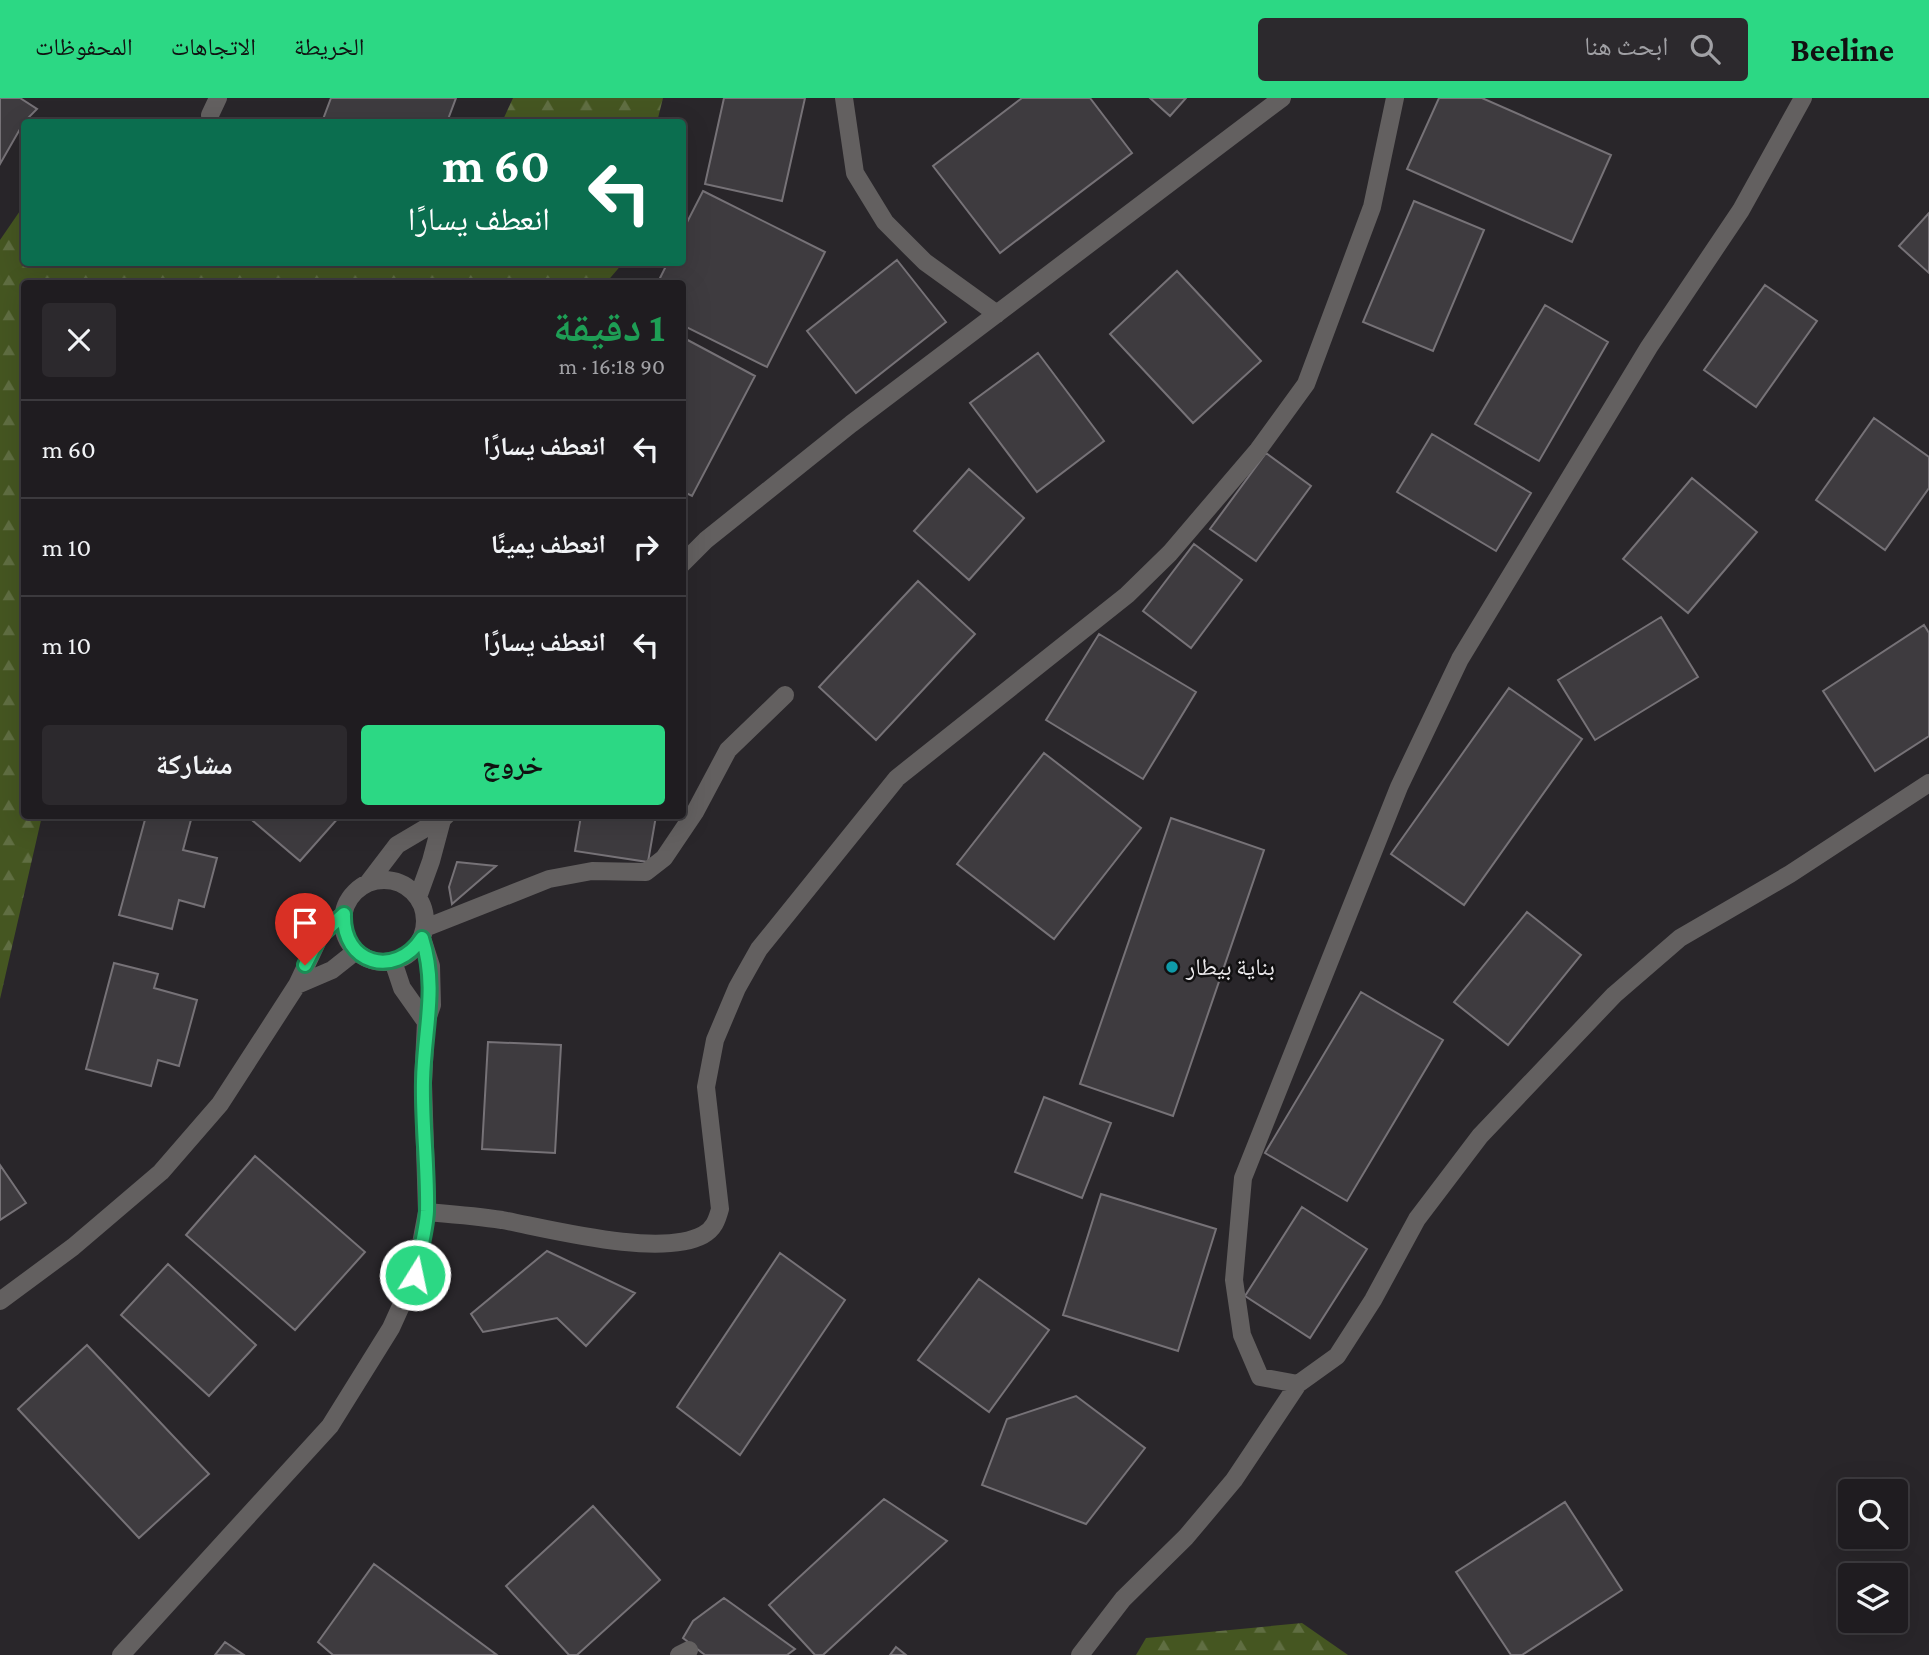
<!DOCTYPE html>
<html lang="ar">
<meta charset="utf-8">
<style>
:root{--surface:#1f1c20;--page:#2c292d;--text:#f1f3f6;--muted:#a1a1a5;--line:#3c3a3e;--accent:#2cd884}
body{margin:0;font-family:"Crimson Pro","Noto Naskh Arabic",serif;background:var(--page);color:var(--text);direction:rtl;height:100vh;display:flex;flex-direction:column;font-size:26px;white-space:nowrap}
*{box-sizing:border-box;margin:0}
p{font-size:23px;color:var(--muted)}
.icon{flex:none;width:38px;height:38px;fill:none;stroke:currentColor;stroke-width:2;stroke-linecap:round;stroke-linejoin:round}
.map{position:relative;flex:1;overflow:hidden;direction:ltr}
.panel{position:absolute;left:21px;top:182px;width:665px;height:539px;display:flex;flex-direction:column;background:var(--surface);border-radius:7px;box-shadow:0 7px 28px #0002,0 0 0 2px var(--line);direction:rtl}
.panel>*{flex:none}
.banner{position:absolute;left:21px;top:21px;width:665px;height:147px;border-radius:7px;box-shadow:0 7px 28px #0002,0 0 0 2px var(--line);direction:rtl;background:#0b6e4f;color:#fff;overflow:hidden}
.fabs{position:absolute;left:1838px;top:1381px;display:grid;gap:14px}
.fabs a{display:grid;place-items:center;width:70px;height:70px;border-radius:7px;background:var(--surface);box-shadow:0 7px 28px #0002,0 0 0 2px var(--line);font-size:35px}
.pin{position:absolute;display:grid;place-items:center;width:60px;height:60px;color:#fff;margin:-72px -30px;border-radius:50% 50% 50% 0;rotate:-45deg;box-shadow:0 0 7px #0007}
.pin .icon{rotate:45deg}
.me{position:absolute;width:77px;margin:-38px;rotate:10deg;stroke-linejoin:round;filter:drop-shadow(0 0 5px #0008)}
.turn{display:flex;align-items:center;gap:24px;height:147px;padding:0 21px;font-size:32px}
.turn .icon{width:91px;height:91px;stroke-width:2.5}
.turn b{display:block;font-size:49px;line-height:60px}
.round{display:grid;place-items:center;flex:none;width:74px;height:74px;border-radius:7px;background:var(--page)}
.headline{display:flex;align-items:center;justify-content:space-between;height:119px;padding:0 21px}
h1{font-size:42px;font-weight:700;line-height:52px;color:#1e9e55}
.action{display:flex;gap:14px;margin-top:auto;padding:14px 21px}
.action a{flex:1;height:80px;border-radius:7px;background:var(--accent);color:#111;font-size:28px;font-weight:700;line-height:80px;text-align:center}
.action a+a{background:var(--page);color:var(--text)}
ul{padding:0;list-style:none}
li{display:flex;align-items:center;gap:21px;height:98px;padding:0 21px;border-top:2px solid var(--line)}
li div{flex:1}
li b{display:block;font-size:26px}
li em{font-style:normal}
header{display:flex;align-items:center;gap:42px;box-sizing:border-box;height:98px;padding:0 35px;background:var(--accent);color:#111}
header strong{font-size:33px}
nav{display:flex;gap:38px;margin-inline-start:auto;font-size:24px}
.search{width:490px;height:63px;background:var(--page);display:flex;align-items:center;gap:18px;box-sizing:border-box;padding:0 24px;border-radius:7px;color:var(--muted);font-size:26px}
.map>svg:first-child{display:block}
.forest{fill:url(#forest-firs)}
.building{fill:#3e3b3f;stroke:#767277;stroke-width:2}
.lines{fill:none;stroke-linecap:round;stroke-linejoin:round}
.minor{stroke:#636060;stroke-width:18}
.route-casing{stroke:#1d8c56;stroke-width:18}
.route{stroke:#2cd884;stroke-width:12}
.culture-dot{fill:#0f9aa8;stroke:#111011;stroke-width:2.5}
.labels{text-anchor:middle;stroke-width:5;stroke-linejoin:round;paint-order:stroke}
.poi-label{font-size:24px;fill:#eceaed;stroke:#111011;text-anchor:start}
</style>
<header>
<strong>Beeline</strong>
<div class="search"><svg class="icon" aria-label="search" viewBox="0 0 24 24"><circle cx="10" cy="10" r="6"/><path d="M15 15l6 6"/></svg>ابحث هنا</div>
<nav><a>الخريطة</a><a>الاتجاهات</a><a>المحفوظات</a></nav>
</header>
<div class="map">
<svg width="1929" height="1557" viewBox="0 0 1929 1557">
<defs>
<pattern id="forest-firs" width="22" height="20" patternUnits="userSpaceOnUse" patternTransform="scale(1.75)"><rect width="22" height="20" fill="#455621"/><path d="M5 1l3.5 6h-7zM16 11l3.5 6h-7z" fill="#606e42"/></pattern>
</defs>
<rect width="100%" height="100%" fill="#29262a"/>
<path class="forest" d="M513,0H663L657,24H502Z
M24,107V164L623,165L605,186H24V718H42L0,901V142Z
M1302,1525L1348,1557H1136L1146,1540Z"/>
<path class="building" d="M0,0H20L37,11L24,24L0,66Z
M331,0H456L447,24H322Z
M724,0H805L782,103L705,86Z
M1022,0H1090L1132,55L1000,155L933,68Z
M1150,0H1186L1170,18Z
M1439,0H1482L1611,57L1572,144L1407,71Z
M703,93L825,154L767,269L682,227V186H657L668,164H682V134Z
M1414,103L1484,132L1433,253L1363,224Z
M1929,115V175L1899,148Z
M897,162L946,224L856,295L807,233Z
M1177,173L1261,263L1193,325L1110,236Z
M1765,187L1817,223L1756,309L1704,272Z
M1545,207L1608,244L1539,363L1475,326Z
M682,239L755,278L692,398L682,393Z
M1038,255L1104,343L1037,394L970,305Z
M1874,320L1929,359V390L1885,452L1816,402Z
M1432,336L1531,395L1496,453L1397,394Z
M1266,355L1311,388L1256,463L1210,431Z
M969,371L1024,420L969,482L914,433Z
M1692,380L1757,434L1688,515L1623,461Z
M1194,446L1242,482L1191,550L1143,513Z
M918,483L975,536L876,642L819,589Z
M1661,519L1698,579L1595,642L1558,582Z
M1924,527L1929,535V638L1875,673L1823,593Z
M1099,536L1196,594L1143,681L1046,622Z
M1509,590L1582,641L1464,807L1391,756Z
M1044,655L1141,730L1054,841L957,766Z
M146,718H192L183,752L217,760L204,809L179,802L172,831L119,817Z
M257,718H340L300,763L253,723Z
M581,718H656L648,764L575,753Z
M1171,720L1264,752L1173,1018L1080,986Z
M457,764L496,768L452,806L449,789Z
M1527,814L1581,857L1508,947L1454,904Z
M114,865L158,876L154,890L197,902L179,968L158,962L151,988L86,971Z
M1361,894L1443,942L1347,1103L1265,1055Z
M488,944L561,947L555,1055L482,1051Z
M1044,999L1111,1025L1082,1100L1015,1074Z
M255,1058L365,1154L295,1232L186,1137Z
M0,1067L26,1105L0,1122Z
M1101,1096L1216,1131L1178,1253L1063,1217Z
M1302,1109L1367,1151L1310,1240L1245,1198Z
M547,1153L635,1195L586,1248L557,1220L483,1234L471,1216Z
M780,1155L845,1202L740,1357L677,1309Z
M168,1166L256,1247L209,1298L121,1217Z
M979,1181L1049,1232L989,1314L918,1262Z
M87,1247L209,1376L139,1440L18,1311Z
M1076,1298L1145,1350L1086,1426L982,1387L1007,1321Z
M884,1401L947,1443L823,1557H815L769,1507Z
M1565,1404L1622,1492L1522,1557H1511L1456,1474Z
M593,1408L660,1482L577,1557H569L506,1488Z
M374,1466L497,1557H333L318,1544Z
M724,1500L795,1551L787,1557H705L683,1540L693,1523Z
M225,1544L244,1557H215Z
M896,1549L906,1557H890Z"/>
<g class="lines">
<path class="minor" d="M844,0L855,75L885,124L925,164L997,216
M1803,0L1741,112L1649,249L1460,561L1399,689L1243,1080L1234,1182L1242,1237L1260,1279L1298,1286L1337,1258L1373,1202L1417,1121L1480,1038L1614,897L1680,840L1790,776L1929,685
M210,17L218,0
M682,466L706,442L851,326L1282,0
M343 823a41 41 0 1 1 82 0a41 41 0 1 1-82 0Z
M368,785L397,747L446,718
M418,799L431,763L442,722
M425,830L549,781L592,773L646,774L664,760L695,714L728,652L785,597
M393,863L402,890L426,924
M297,887L332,872L356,853
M427,1114C451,1116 477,1118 502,1122C550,1131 660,1160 703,1137C714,1131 717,1122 720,1111L706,989L715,942L737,890L759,851L897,680L1127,497L1170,455L1258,352L1306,286L1372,109L1395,0
M0,1203L73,1149L161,1074L220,1006L297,887L320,838L344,816
M121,1557L330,1328L391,1230L415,1177L427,1114L423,985L426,924L432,907L431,868L422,840
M679,1557L689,1552
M1080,1557L1123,1501L1186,1439L1234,1382L1298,1286"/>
</g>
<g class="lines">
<defs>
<path id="route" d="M305,867L320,838L344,816C342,866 395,881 422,840C438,891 424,931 423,983C422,1027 428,1070 427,1113C426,1134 419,1156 415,1177"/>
</defs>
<use href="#route" class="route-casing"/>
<use href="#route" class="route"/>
</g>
<circle class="culture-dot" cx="1172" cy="869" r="7"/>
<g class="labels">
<g class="poi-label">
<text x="1186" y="877">بناية بيطار</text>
</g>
</g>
</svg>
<div class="fabs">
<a><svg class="icon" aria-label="search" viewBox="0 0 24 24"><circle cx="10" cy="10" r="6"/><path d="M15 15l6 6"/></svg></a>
<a><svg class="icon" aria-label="layers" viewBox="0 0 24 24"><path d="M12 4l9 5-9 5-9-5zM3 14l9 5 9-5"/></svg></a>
</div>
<div class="pin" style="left:305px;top:867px;background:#d93025"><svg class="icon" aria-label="arrive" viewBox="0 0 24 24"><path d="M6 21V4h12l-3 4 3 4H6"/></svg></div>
<svg class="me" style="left:415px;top:1177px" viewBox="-20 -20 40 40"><circle r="17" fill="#2cd884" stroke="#fff" stroke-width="3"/><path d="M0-11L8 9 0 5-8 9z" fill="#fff"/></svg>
<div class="banner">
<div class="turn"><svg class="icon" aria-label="left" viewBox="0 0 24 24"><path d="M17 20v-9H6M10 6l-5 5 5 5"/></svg><div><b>60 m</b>انعطف يسارًا</div></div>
</div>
<section class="panel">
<div class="headline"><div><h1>1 دقيقة</h1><p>90 m · 16:18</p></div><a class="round"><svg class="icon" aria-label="close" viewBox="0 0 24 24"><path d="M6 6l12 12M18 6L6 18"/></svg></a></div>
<ul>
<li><svg class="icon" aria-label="left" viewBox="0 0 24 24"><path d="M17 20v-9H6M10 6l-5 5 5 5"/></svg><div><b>انعطف يسارًا</b></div><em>60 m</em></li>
<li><svg class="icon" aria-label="right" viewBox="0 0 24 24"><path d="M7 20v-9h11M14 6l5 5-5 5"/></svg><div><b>انعطف يمينًا</b></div><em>10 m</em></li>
<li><svg class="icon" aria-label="left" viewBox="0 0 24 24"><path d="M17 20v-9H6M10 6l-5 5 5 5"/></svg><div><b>انعطف يسارًا</b></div><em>10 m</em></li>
</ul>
<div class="action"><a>خروج</a><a>مشاركة</a></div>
</section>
</div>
